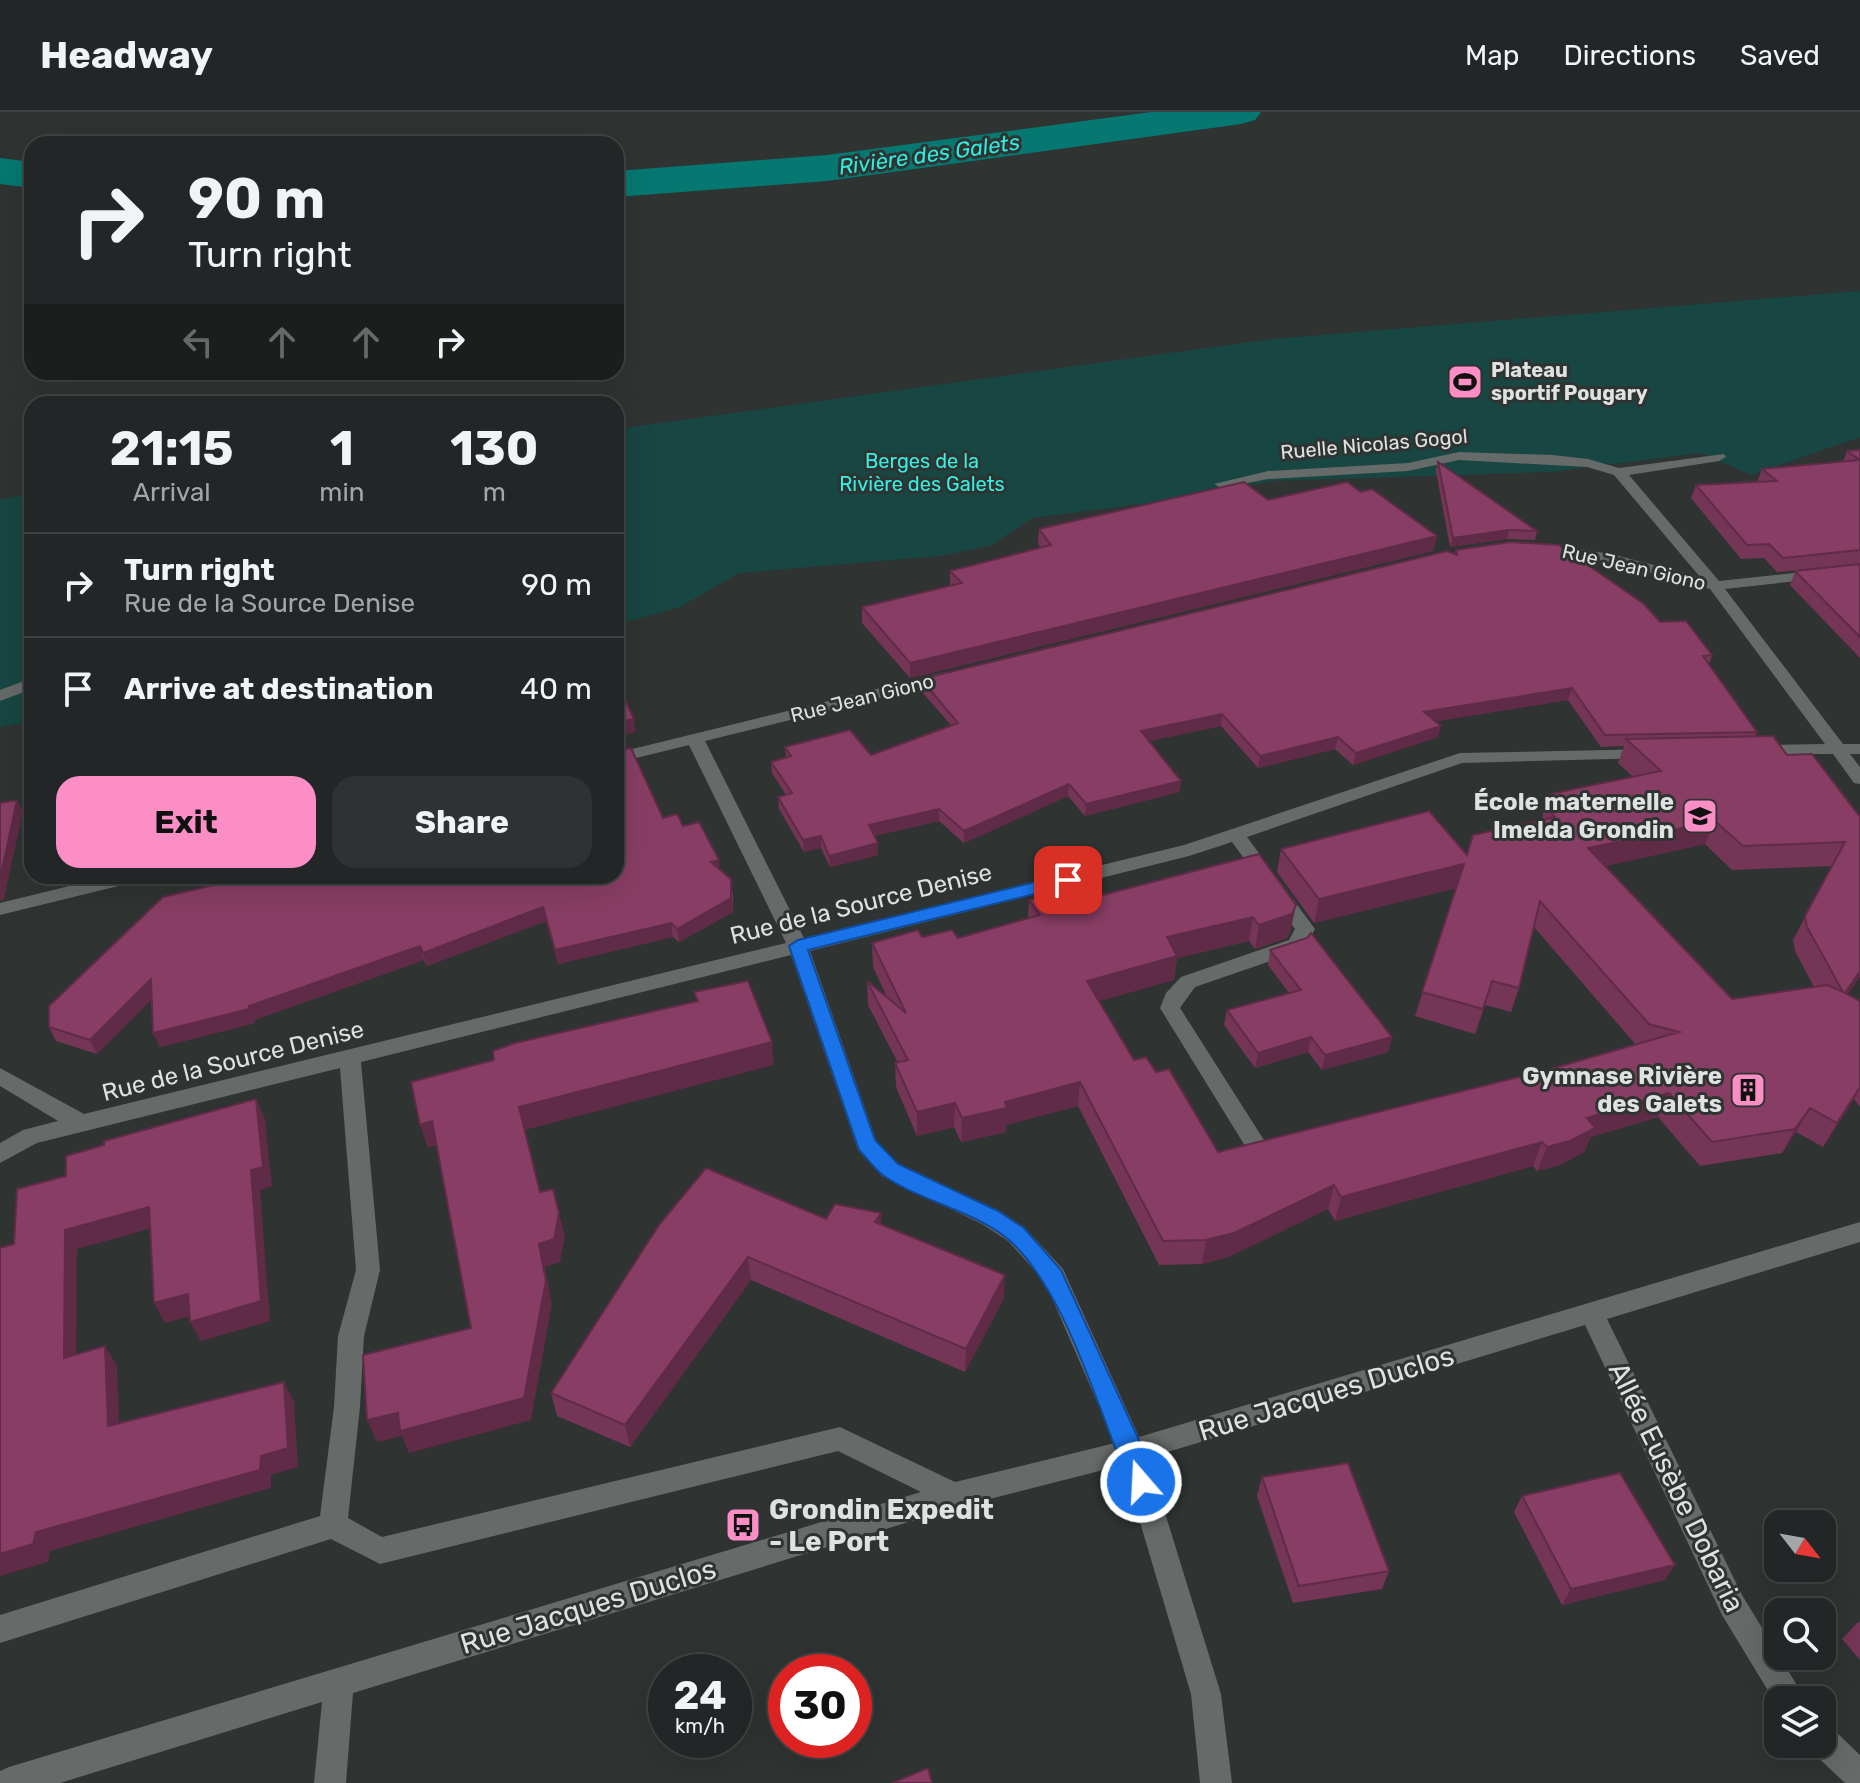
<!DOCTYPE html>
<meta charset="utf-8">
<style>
:root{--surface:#232626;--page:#2f3232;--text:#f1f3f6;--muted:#a3a5a7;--line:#404343;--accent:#fb8fc5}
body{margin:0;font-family:Rubik,sans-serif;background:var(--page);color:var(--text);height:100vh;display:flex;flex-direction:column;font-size:30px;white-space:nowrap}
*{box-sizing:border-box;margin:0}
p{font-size:26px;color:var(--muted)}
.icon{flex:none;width:44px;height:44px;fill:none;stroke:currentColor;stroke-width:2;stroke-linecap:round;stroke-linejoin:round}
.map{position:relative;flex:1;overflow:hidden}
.details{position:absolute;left:24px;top:284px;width:600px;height:488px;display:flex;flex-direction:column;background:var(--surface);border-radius:24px;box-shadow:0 8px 32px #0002,0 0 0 2px var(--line)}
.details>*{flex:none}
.hud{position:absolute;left:24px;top:24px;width:600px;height:244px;border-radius:24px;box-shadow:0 8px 32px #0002,0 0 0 2px var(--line);background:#232626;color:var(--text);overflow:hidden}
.needle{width:52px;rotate:121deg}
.controls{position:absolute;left:1764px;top:1398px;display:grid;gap:16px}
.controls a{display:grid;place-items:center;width:72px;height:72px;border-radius:16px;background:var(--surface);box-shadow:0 8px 32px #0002,0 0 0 2px var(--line);font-size:40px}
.speed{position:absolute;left:648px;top:1542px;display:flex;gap:16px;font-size:40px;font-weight:700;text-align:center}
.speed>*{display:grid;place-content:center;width:104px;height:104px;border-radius:50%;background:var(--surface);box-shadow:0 8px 32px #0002,0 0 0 2px var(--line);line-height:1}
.speed small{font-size:20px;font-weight:400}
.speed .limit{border:12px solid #d22;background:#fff;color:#111}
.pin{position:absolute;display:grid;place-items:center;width:68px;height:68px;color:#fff;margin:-34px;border-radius:16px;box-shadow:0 4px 12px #0006}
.me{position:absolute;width:88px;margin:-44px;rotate:341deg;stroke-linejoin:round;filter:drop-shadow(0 0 6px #0008)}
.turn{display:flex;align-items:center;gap:28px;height:168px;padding:0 32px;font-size:36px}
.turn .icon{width:104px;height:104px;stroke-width:2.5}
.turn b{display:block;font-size:56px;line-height:68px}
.lanes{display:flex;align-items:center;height:76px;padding:0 32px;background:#0003;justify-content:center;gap:40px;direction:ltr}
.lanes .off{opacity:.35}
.eta{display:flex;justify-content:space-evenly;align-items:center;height:136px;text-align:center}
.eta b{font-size:48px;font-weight:700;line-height:56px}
.primary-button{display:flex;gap:16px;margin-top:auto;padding:16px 32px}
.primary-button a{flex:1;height:92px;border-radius:24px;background:var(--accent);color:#111;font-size:32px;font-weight:700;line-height:92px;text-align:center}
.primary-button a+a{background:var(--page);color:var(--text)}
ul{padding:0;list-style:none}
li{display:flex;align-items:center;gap:24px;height:104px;padding:0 32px;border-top:2px solid var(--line)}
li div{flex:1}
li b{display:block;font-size:30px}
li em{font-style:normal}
header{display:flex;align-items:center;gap:48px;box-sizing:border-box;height:112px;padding:0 40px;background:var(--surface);border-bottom:2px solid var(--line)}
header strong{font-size:38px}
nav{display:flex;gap:44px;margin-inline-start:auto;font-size:28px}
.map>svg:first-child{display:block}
.green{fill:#184642}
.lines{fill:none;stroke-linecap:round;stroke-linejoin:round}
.river{fill:#057871;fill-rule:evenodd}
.minor{fill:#666a69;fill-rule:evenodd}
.wall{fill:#753556;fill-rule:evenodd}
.shaded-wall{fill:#5f2b46}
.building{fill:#883e64;stroke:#5f2b46;stroke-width:2;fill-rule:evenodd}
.route{fill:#1a73e8;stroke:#114b97;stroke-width:2}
.labels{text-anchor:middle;stroke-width:6;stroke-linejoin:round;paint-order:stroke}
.far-poi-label{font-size:20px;font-weight:bold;fill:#dfe2e1;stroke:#2f3332;text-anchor:start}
.far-street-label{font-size:20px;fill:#dfe2e1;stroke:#2f3332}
.far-park-label{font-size:20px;fill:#36f0e3;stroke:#2f3332}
.far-water-label{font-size:22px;font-style:italic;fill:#2fecdf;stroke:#2f3332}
.poi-label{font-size:24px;font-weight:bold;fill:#dfe2e1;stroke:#2f3332;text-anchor:end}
.street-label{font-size:24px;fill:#dfe2e1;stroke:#2f3332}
.near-street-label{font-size:28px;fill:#dfe2e1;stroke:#2f3332}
.near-poi-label{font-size:28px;font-weight:bold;fill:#dfe2e1;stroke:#2f3332;text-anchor:start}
</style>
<header>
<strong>Headway</strong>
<nav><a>Map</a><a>Directions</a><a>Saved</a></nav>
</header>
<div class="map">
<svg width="1860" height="1671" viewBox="0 0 1860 1671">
<rect width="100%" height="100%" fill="#2f3332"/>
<path class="green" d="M1860,179V325L1751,363L1701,341L1551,360L1272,369L1180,387L1032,406L990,434L940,444L739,461L680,495L616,513V317L1271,227Z
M21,384L32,386V609L0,615V387Z"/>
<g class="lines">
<path class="river" d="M1151,0H1261L1255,8L1241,12L827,69L616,85V59L827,43Z
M0,46L32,50V76L0,72Z"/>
<path class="minor" d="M1459,340L1553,343L1588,347L1619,356L1724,342L1726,345L1719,349L1629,363L1719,469L1860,454V462L1725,477L1843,632H1860V642H1850L1860,655V672L1854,671L1833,642H1751L1748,638L1751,634L1757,633L1825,632L1710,477L1610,450L1534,438L1532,435L1539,431L1611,442L1700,465L1614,363L1587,355L1459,348L1408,359L1268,367L1221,376L1214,372L1268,359L1408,351Z
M946,560L952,562V568L705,629L804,826L1184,733L1460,641L1655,637L1658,641L1655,645L1649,646L1462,651L1247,725L1315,817L1303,838L1195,875L1180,896L1269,1036L1266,1042L1258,1045L1250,1042L1160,896L1166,881L1181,865L1289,828L1295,817L1232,730L1189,744L810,839L876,1028L898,1052L998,1098L1024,1115L1063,1157L1139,1325L1860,1110V1130L1607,1207L1742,1483L1806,1588H1778V1595L1722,1503L1585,1213L1148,1346L1221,1582L1232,1671H1200L1191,1582L1123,1353L954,1396L353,1581L346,1671H314L322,1590L60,1671H0V1659L9,1655L921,1380L838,1339L380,1452L331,1427L0,1531V1503L320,1404L334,1295L338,1224L356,1158L340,956L37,1031L0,1051V1031L23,1018L58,1009L0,974V956L84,1002L786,831L689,633L616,651V641ZM791,843L858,1038L882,1064L982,1112L1008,1129L1045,1170L1115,1331L955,1370L840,1315L382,1425L348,1406L360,1295L364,1224L380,1158L361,950Z
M32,566V577L0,589V578Z
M110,764H146L143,768L0,803V791Z
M1822,1613L1833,1617L1860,1643V1671H1845L1811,1639L1808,1632H1822Z"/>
</g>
<path class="wall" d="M1860,338V546L1790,473L1795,459L1837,454L1777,460L1764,446L1741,447L1691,386L1696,373L1757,370L1762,357L1843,350L1847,339Z
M1438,350L1537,419L1535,428L1507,427L1450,435L1436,359Z
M1361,380L1437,424L1433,439L910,566L862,511V495L950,474V459L1041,436L1038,432L1039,417L1268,388Z
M1456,438L1660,510L1712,543L1709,552L1757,620L1755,625L1787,643L1860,705V864L1847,883L1860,889V995L1854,987L1823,1035L1796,1020L1782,1041L1700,1054L1658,1005L1591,1025L1584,1040L1560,1053L1537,1059L1533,1054L1335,1109L1328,1097L1228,1145L1202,1152L1159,1153L1078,994L1006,1013V1020L961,1030L954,1015L917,1024L896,975L895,951H898L868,893L867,869L887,885L873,855L872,831L922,825L958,826L1028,807L1029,788L1080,789L1259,742L1291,817L1287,826L1255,837L1249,829L1177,846L1174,868L1099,889L1134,948L1156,960L1218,1040L1547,958L1636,933L1534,815L1519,876L1511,900L1485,893L1475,922L1415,904L1456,776L1314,811L1277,760L1281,737L1467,743L1544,707L1542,705L1550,682L1633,665L1618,651L1624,634L1601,635L1568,588L1435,609L1438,625L1353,653L1335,637L1258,656L1221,614L1149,629L1181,669L1179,680L1085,704L1068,684L964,731L939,709L874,724L878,743L830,755L821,736L804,740L779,697L778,685L786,683L772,661L771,650L786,646L785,635L871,643L951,613L921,579V567L1455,442ZM1705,732L1732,758L1832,754L1793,828L1795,839L1814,875L1732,887L1605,754Z
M663,706L683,714L720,758L733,781V800L679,830L673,825L558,852L546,809L427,854L424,848L254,908L255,911L160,935L153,921L152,887L97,942L56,929L49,915V894L616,764Z
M1270,838L1392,925L1388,940L1322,958L1308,940L1255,956L1224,913L1227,898L1289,881L1268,853Z
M881,1101V1113L1004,1186L965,1260L751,1168L630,1335L557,1304L551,1281L659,1113L826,1107Z
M1262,1365L1389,1459L1382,1477L1293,1491L1257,1384Z
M1522,1384L1665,1468L1562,1493L1514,1400Z
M1860,1509V1548L1842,1527L1856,1512Z"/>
<path class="shaded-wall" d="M1509,418L1507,427L1450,435L1453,426Z
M1437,424L1433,439L910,566V551Z
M1572,576L1568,588L1421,612L1424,600Z
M1222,602L1221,614L1140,631L1141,619Z
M634,607L636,620L625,623L627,635L616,638V624L620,610Z
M1441,614L1438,625L1353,653L1356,641Z
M1338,625L1335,637L1258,656L1260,644Z
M1181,669L1179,680L1085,704L1086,692Z
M1069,672L1068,684L964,731V719Z
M17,688L23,700L4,787L0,789V767Z
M939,697V709L869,725V713Z
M1715,709L1705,732L1579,760L1588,736Z
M821,724V736L804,740L803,728Z
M878,731V743L830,755L829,744Z
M719,748L720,762L711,750Z
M1464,752L1457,776L1314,811L1319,787Z
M731,767L733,800L679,830L677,817Z
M1296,793L1291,817L1287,826L1255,837L1259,813Z
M543,795L546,809L427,854L423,841Z
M1253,805L1249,829L1177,846L1174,868L1085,893L1087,869L1167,825Z
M671,811L673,825L558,852L555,838Z
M420,834L424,848L254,908L255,911L160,935L153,921L249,894Z
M1860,859V864L1832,906L1845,881Z
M151,867L157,881L97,942L90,928Z
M1311,925L1308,940L1255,956L1258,941Z
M1392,925L1388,940L1322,958L1325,943Z
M772,930L774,953L525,1018L519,995Z
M1080,970L1078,994L1006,1013V1020L961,1030L962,1006L1005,990Z
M1860,975L1854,987L1823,1035L1837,1011Z
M1669,981L1658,1005L1591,1025L1584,1040L1560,1053L1537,1059L1547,1035L1587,1006Z
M256,987L265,1007L272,1074L260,1078L270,1209L201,1229L190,1210L251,1058Z
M955,991L954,1015L917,1024V1000Z
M1810,996L1796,1020L1782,1041L1795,1017Z
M432,1009L439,1032L428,1036L420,1013Z
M1542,1030L1533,1054L1335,1109L1341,1085Z
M1334,1073L1328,1097L1228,1145L1202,1152L1206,1128Z
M553,1077L565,1124L560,1150L545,1155L552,1192L531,1308L409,1341L402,1324L377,1330L367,1308L398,1301L405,1318L539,1132Z
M149,1095L160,1114L77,1137L76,1265L64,1246L65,1118Z
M881,1101L882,1124L875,1110Z
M748,1145L751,1168L630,1335L625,1313Z
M1005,1163L1004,1186L965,1260L966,1237Z
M188,1182L199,1202L165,1211L154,1191Z
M105,1234L117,1254L120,1333L108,1314Z
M284,1270L294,1289L298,1355L271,1363V1376L50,1439L48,1450L0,1464V1442L36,1420L261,1344Z
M1675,1453L1665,1468L1562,1493L1571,1477Z"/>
<path class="building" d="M1860,338V348L1847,339Z
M1860,348V438L1783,446L1769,432L1747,433L1696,373L1777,369L1762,357Z
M1438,350L1537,419L1509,418L1453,426Z
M1244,370L1268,388L1347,370L1361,380L1372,377L1437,424L910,551L862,495L962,471L950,459L1051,433L1039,417Z
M1510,430L1559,433L1644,492L1660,510L1686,509L1712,543L1703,544L1757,620L1605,623L1572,576L1424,600L1441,614L1356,641L1338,625L1260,644L1222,602L1141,619L1181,669L1086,692L1069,672L964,719L939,697L869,713L878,731L829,744L821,724L803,728L778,685L792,681L771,650L791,644L785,635L850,618L871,643L958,611L921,567L1447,439L1457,443L1456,438Z
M1860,452V525L1795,459Z
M616,567L634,607L620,610L625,622L616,624Z
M1773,624L1787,643L1812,642L1860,705V859L1845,881L1860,889V975L1837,1011L1810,996L1795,1017L1712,1030L1669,981L1587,1006L1595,1016L1570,1029L1547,1035L1542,1030L1341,1085L1334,1073L1234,1121L1206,1128L1163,1129L1080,970L1005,990L1007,996L962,1006L955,991L917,1000L895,951L908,948L867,869L906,901L872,831L918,818L922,825L952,818L958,826L1040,803L1029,788L1073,777L1080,789L1259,742L1296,793L1292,802L1259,813L1253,805L1167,825L1177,844L1087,869L1134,948L1146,945L1156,960L1169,957L1218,1040L1547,958L1679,920L1649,912L1540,789L1519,876L1492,869L1483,897L1422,880L1464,752L1319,787L1281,737L1429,699L1467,743L1473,723L1555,705L1548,697L1562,694L1550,682L1661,659L1626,627ZM1715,709L1743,734L1845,730L1805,804L1807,815L1843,880L1827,873L1732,887L1588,736Z
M631,636L663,706L677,702L683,714L699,710L719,748L711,750L731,767V786L677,817L671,811L555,838L543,795L423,841L420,834L249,894V897L153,921L151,867L90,928L49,915V894L163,785L214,773L212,764H616V639Z
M17,688L0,767V691Z
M1311,821L1392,925L1325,943L1311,925L1258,941L1227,898L1301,878L1270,838L1307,826Z
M748,869L772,930L519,995L540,1080L553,1077L559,1101L554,1127L539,1132L546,1169L524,1286L400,1319L398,1301L367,1308L363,1243L471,1216L432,1009L420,1013L411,970L494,948L493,939L515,931L698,889L694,880Z
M256,987L263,1055L251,1058L261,1189L190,1210L188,1182L154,1191L149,1095L65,1118L64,1246L105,1234L108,1314L284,1270L288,1336L261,1344L260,1358L36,1420L33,1432L0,1442V1136L14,1132L17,1077L66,1064V1044L104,1033V1029Z
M706,1056L826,1107L835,1092L881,1101L875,1110L1005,1163L966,1237L748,1145L625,1313L551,1281L659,1113Z
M1348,1351L1389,1459L1299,1474L1262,1365Z
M1620,1361L1675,1453L1571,1477L1522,1384Z
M928,1656L932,1671H892Z"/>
<path class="route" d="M1068,762L1075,764V772L808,838L875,1028L898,1052L998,1099L1024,1116L1061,1158L1144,1339L1154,1370L1150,1378L1141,1381L1132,1378C1100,1305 1068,1181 1009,1128C973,1098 922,1090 884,1064C875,1058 867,1046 859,1038L789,834L798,828Z"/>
<defs>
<symbol id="stadium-square" viewBox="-11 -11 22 22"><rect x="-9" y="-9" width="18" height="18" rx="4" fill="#fb8fc5" stroke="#2f3332"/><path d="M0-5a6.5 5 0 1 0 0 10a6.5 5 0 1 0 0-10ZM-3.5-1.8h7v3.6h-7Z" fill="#111"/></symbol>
<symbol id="school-square" viewBox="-11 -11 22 22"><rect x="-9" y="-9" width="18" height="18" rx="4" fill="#fb8fc5" stroke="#2f3332"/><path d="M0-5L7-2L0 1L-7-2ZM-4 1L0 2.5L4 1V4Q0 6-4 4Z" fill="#111"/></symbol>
<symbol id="building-square" viewBox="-11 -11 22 22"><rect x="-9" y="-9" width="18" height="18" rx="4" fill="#fb8fc5" stroke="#2f3332"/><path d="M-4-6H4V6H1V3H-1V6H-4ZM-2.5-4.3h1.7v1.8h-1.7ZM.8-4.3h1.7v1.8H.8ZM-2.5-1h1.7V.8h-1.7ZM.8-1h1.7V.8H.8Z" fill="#111"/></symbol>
<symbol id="bus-square" viewBox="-11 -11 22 22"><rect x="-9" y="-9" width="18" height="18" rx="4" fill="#fb8fc5" stroke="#2f3332"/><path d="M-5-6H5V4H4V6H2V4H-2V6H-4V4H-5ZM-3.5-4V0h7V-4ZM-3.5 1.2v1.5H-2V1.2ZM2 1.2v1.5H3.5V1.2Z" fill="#111"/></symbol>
</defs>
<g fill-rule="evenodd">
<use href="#stadium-square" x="1445" y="250" width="40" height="40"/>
<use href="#school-square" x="1680" y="684" width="40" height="40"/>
<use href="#building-square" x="1728" y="958" width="40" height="40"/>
<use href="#bus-square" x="723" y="1393" width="40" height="40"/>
</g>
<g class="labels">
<g class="far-poi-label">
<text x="1491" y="265">Plateau<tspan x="1491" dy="23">sportif Pougary</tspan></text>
</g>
<g class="far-street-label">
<text transform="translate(1374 332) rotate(-5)" y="7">Ruelle Nicolas Gogol</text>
<text transform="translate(1634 455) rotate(13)" y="7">Rue Jean Giono</text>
<text transform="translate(862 586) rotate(-14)" y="7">Rue Jean Giono</text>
</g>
<g class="far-park-label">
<text x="922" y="356">Berges de la<tspan x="922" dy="23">Rivière des Galets</tspan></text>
</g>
<g class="far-water-label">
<text transform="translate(929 42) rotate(-8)" y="8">Rivière des Galets</text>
</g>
<g class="poi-label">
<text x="1674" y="698">École maternelle<tspan x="1674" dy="28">Imelda Grondin</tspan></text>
<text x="1722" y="972">Gymnase Rivière<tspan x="1722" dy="28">des Galets</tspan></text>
</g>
<g class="street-label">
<text transform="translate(861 792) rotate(-14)" y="8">Rue de la Source Denise</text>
<text transform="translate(233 949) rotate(-14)" y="8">Rue de la Source Denise</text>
</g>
<g class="near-street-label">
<text transform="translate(1326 1281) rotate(-17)" y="10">Rue Jacques Duclos</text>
<text transform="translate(1677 1375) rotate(64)" y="10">Allée Eusèbe Dobaria</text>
<text transform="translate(588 1494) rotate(-17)" y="10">Rue Jacques Duclos</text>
</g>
<g class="near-poi-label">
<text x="769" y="1407">Grondin Expedit<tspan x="769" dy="32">- Le Port</tspan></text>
</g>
</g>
</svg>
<div class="controls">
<a><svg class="needle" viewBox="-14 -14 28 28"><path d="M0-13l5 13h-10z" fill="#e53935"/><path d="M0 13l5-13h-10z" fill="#a3a5a7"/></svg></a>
<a><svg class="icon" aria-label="search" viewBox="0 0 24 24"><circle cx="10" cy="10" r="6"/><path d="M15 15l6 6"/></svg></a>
<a><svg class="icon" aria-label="layers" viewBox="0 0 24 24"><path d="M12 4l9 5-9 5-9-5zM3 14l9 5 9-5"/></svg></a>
</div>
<div class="speed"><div>24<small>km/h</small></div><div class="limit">30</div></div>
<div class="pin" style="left:1068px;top:768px;background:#d93025"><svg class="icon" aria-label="arrive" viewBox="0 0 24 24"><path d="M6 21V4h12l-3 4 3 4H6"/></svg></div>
<svg class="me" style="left:1141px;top:1370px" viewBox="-20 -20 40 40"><circle r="17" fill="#1a73e8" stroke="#fff" stroke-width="3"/><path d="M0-11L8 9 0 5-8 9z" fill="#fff"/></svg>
<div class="hud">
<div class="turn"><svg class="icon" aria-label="right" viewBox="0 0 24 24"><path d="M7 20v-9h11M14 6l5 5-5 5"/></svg><div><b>90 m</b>Turn right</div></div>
<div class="lanes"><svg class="icon off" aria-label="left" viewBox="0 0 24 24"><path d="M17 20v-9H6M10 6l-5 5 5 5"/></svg><svg class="icon off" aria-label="ahead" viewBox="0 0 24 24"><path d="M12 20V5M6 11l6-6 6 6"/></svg><svg class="icon off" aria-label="ahead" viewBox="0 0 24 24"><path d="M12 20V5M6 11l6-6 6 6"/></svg><svg class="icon" aria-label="right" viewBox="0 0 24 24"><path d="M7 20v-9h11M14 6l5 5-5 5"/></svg></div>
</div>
<section class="details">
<div class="eta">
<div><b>21:15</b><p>Arrival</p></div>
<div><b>1</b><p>min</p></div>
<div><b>130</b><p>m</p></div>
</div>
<ul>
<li><svg class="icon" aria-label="right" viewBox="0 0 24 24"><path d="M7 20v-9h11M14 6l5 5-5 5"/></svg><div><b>Turn right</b><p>Rue de la Source Denise</p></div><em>90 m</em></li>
<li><svg class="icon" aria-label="arrive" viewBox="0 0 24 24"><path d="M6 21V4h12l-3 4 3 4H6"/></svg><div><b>Arrive at destination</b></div><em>40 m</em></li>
</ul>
<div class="primary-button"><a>Exit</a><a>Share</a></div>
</section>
</div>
